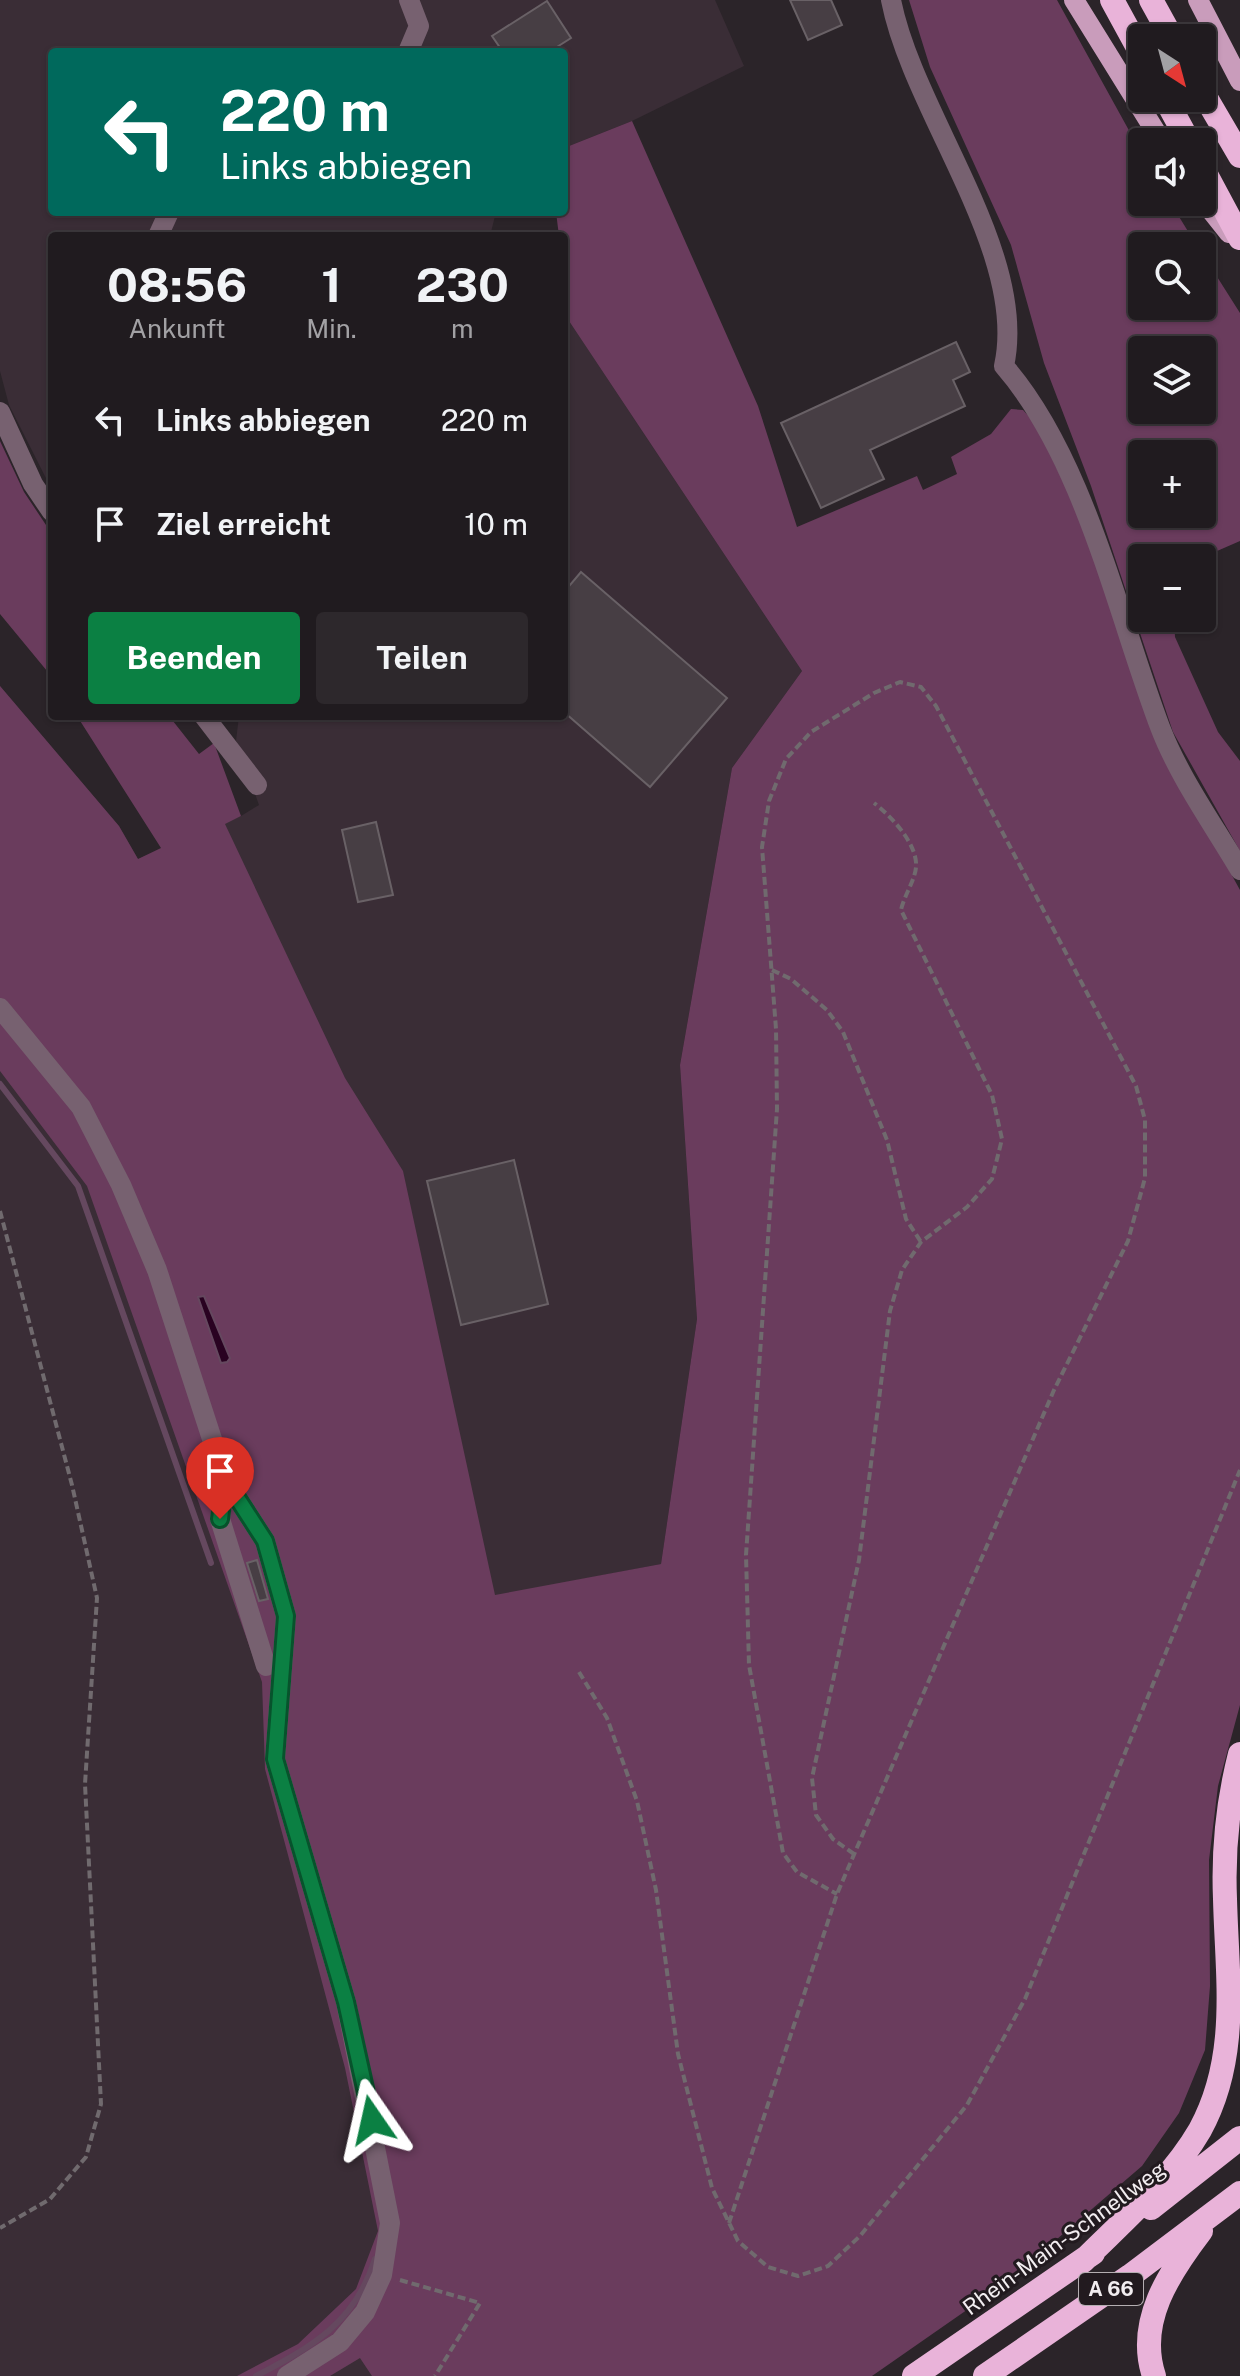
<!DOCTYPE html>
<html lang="de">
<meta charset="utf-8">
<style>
:root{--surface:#201b1f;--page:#2d282c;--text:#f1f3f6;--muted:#a2a1a4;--line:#3d393d;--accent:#0b8043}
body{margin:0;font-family:"Public Sans",sans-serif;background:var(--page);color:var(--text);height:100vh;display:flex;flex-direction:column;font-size:30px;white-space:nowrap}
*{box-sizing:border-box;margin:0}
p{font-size:26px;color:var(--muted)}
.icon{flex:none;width:44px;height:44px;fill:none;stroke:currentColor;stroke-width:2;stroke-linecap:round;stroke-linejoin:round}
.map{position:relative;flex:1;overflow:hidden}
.panel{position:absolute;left:48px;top:232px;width:520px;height:488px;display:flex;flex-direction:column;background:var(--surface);border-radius:8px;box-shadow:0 2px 6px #0004,0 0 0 2px var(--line)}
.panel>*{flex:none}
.guide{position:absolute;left:48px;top:48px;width:520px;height:168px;border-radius:8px;box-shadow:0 2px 6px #0004,0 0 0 2px var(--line);background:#00695c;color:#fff;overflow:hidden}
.needle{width:52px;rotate:144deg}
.buttons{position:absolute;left:1128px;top:24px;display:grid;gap:16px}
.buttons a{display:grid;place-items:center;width:88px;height:88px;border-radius:8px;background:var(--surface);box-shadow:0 2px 6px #0004,0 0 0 2px var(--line);font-size:40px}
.pin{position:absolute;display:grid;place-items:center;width:68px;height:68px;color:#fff;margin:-82px -34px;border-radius:50% 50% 50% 0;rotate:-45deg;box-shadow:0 0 8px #0007}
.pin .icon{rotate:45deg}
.me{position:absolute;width:88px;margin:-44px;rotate:349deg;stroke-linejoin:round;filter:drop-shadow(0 0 6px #0008)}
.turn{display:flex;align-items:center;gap:28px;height:168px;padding:0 40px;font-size:36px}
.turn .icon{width:104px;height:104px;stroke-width:2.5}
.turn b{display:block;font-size:56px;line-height:68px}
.eta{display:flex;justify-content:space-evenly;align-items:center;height:136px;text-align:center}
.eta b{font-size:48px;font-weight:700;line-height:56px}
.action{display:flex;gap:16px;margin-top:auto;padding:16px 40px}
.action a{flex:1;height:92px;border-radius:8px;background:var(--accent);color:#fff;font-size:32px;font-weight:700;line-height:92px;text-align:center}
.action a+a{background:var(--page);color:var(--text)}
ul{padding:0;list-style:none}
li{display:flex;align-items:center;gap:24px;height:104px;padding:0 40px}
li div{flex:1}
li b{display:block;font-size:30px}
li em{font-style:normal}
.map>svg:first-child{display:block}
.built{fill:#3a2d36}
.green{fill:#6a3c5d;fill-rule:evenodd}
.water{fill:#290221;stroke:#65485f;stroke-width:2}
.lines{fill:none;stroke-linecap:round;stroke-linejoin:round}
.stream{stroke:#65485f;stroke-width:6}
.building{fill:#473e44;stroke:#696166;stroke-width:2}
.path{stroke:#706a6e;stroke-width:4;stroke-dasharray:8 4;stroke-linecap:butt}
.minor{stroke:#776170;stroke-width:20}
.major{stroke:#c99cbb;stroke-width:20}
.highway{stroke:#e9b3d9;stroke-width:24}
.route-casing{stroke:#07532c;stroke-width:20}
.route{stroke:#0b8043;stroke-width:14}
.labels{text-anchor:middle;stroke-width:6;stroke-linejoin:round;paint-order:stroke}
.shield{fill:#221a1f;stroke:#b4aeb1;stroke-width:2}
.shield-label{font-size:20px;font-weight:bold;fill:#f2edf0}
.street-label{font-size:22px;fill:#f2edf0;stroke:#221a1f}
</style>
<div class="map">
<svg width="1240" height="2376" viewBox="0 0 1240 2376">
<rect width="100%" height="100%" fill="#2b2429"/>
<path class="built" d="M0,0H715L744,66L632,121L564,148V52H52V212H496L490,236H52V490L9,405L0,371Z
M569,321L802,671L732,768L680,1065L697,1319L661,1564L495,1596L664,2376H0V686L119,826L138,859L241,816L259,805L236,741L239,716H564V327Z"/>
<path class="green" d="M909,0H1057L1142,154V202H1170L1197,246H1142V306H1202V253L1240,313V541L1201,558H1142V618H1174L1175,637L1218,732L1240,761V851L1173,732L1091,486L1044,363L1011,245L930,67ZM1142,350H1202V410H1142ZM1142,454H1202V514H1142Z
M632,121L758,406L797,527L917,476L923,490L957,474L951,457L991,434L1011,409L1023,410L1035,423L1073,502L1176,774L1240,890V1705L1218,1786L1209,1860L1210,1986L1205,2050L1179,2113L1142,2166L1007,2282L872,2376H372L360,2358L330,2376H237L298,2344L356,2289L378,2231L345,2068L265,1769L262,1682L87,1186L0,1071V686L119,826L138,859L161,848L77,716H169L199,754L214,743L241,816L225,824L345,1078L403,1171L495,1595L661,1564L697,1319L680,1065L732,768L802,671L569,321L564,236H559L556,212H564V148Z
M0,441L24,492L52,534V677L0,614Z"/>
<path class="water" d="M204,1296L230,1358L227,1362L221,1363L198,1297Z"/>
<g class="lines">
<path class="stream" d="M0,1084L78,1186L211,1563
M256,2376C313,2346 355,2323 375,2259"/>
</g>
<path class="building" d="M790,0H831L842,25L808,40Z
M547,1L571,38L549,52H503L492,36Z
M956,342L970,372L953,380L965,406L870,450L884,479L821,508L781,423Z
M581,572L727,698L650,787L564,712V592Z
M376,822L393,895L358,902L342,830Z
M514,1160L548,1304L461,1325L427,1181Z
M257,1560L268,1599L259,1601L247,1563Z"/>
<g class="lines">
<path class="path" d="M772,970L791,979L827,1010L843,1032L887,1140L906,1219L921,1242
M0,1211L72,1485L97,1598L85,1784L101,2104L86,2157L50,2199L0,2228
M579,1672L607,1718L637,1801L656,1890L678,2054L712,2188L738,2241L768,2267L798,2276L828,2266L860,2236L967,2105L1025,1999L1240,1470
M854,1854L833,1839L816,1815L812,1778L859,1560L890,1311L902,1270L921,1242L967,1207L992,1179L1002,1139L992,1095L901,910C904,896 915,880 916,867C918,844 890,815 874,803
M729,2223L837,1894L1054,1390L1128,1241L1145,1178V1120L1136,1086L936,706L921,687L900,682L874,693L811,732L786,759L769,801L762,847L776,1029L777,1109L746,1555L749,1665L783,1853L797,1872L837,1894
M400,2280L480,2303L435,2376"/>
<path class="minor" d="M891,0C913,113 1029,253 1004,366C1084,458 1117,613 1160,727C1179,777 1213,824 1240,870
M408,52L419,26L409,0
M158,236L169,212
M0,412L33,484L52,512
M204,716L257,785
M0,1008L81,1107L121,1185L157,1270L225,1479L265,1541L286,1616L275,1759L346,2002L390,2223L382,2275L365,2312L340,2342L287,2376
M225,1479L220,1519L266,1666"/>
<path class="major" d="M1074,0L1162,142
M1198,0L1240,81
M1202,199L1229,233"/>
<path class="highway" d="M1112,0L1142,55
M1151,0L1172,38
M1202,91L1240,156
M1165,98L1189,142
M1202,167L1240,238
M1151,2208L1240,2138
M1083,2261C1124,2220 1171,2180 1200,2130C1240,2057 1227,1979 1225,1899C1223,1851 1228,1801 1240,1754
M914,2376L1093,2253
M985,2376L1130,2276L1240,2193
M1154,2376C1136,2322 1169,2273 1201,2231"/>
</g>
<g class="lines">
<defs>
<path id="route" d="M220,1519L225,1479L265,1541L286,1616L275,1759L346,2002L372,2120"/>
</defs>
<use href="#route" class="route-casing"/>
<use href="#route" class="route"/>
</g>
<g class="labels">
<rect class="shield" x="1079" y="2273" width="64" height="32" rx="6"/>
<g class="shield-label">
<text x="1111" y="2296">A 66</text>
</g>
<g class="street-label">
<text transform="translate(1064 2238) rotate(-36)" y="8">Rhein-Main-Schnellweg</text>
</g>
</g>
</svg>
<div class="buttons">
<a><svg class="needle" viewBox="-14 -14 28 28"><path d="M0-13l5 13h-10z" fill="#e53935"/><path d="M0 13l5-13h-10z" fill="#a2a1a4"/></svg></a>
<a><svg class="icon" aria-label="sound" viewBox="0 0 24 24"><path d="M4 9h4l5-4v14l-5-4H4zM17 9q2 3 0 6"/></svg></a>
<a><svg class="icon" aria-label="search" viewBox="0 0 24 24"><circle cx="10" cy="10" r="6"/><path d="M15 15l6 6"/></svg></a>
<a><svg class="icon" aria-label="layers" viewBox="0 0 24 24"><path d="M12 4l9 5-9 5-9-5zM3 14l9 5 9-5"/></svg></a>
<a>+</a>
<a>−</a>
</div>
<div class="pin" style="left:220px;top:1519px;background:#d93025"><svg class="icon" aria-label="arrive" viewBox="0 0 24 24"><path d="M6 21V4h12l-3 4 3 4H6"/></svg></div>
<svg class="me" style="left:372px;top:2120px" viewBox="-20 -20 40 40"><path d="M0-17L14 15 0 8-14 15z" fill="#0b8043" stroke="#fff" stroke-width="4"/></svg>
<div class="guide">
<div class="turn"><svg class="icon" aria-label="left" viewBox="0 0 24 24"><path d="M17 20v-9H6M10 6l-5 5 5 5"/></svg><div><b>220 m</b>Links abbiegen</div></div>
</div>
<section class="panel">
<div class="eta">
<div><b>08:56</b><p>Ankunft</p></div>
<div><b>1</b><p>Min.</p></div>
<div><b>230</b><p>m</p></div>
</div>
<ul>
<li><svg class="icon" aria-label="left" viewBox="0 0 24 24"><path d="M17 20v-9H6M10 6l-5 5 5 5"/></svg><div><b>Links abbiegen</b></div><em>220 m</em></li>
<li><svg class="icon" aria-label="arrive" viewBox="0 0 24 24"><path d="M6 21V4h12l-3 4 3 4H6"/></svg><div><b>Ziel erreicht</b></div><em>10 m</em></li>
</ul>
<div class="action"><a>Beenden</a><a>Teilen</a></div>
</section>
</div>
